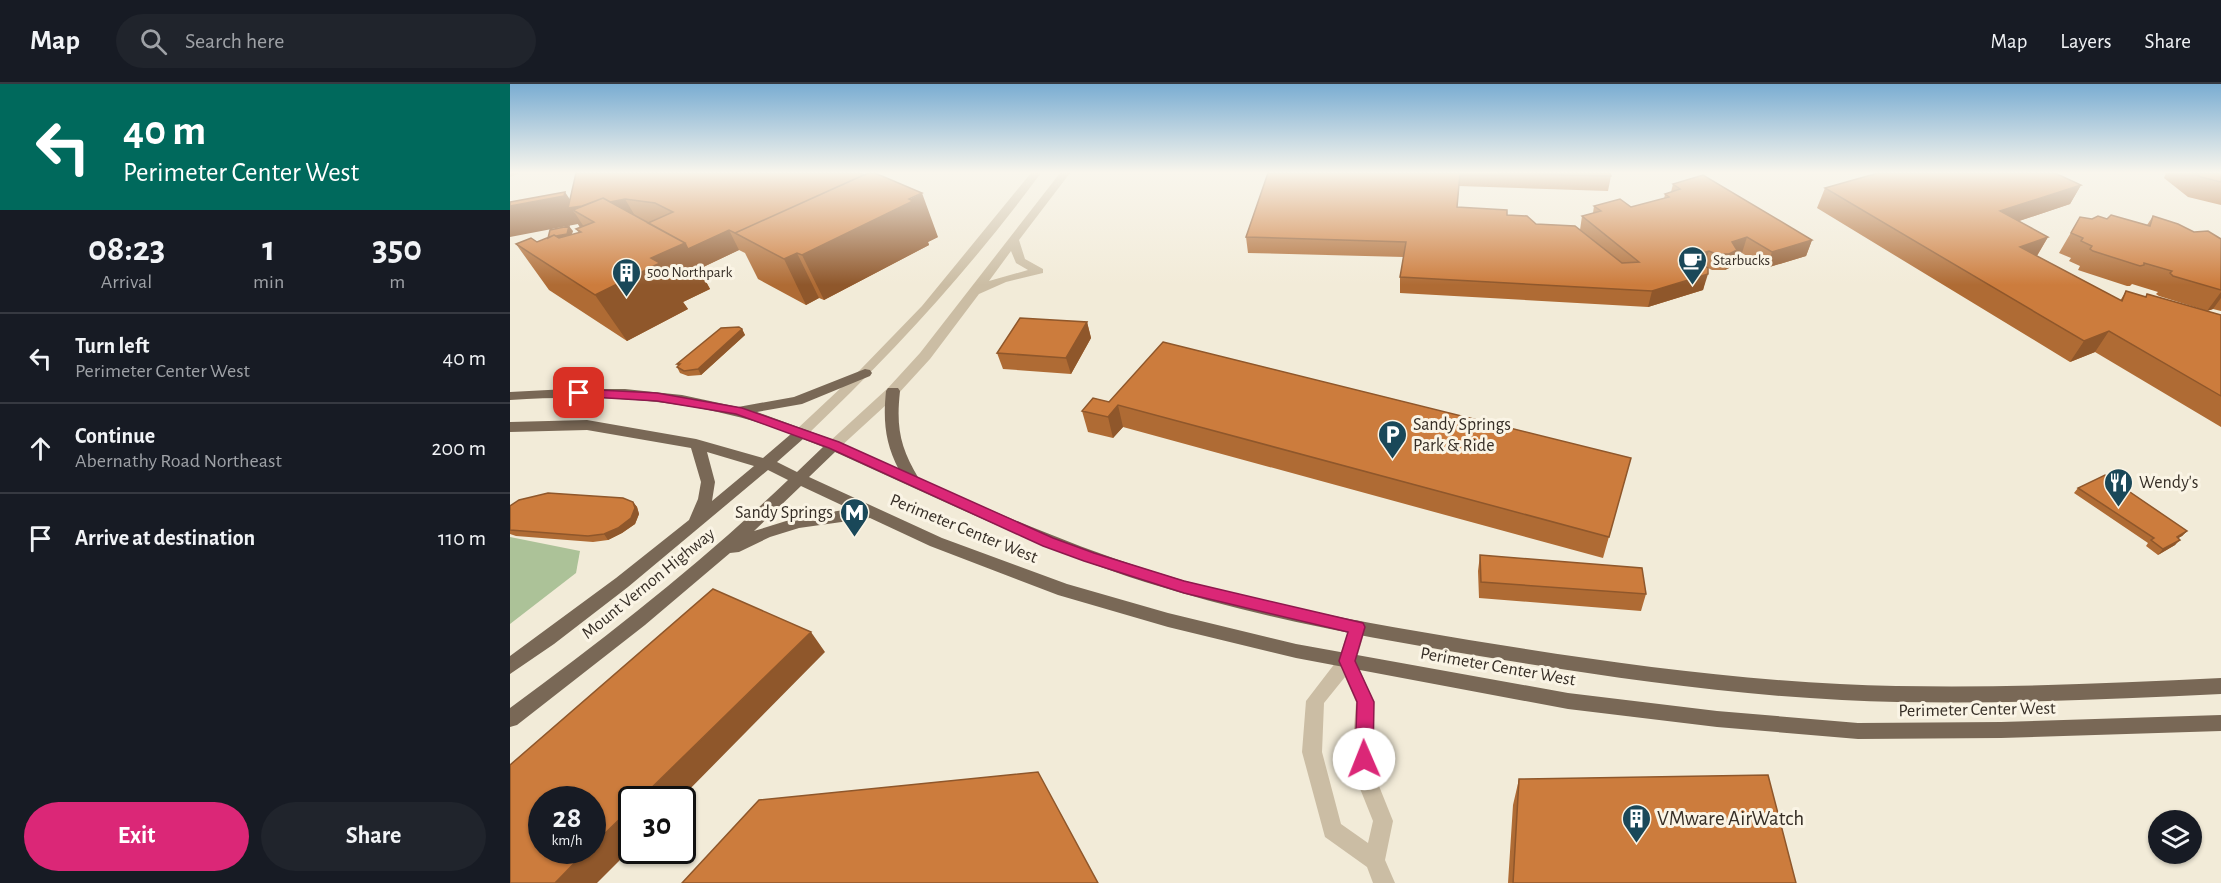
<!DOCTYPE html>
<style>
:root{--surface:#171b24;--page:#20242c;--text:#f1f3f6;--muted:#9ea1a6;--line:#363941;--accent:#db2777}
body{margin:0;font-family:"Alegreya Sans",sans-serif;background:var(--page);color:var(--text);height:100vh;display:flex;flex-direction:column;font-size:22px;white-space:nowrap}
*{box-sizing:border-box;margin:0}
p{font-size:20px;color:var(--muted)}
.icon{flex:none;width:33px;height:33px;fill:none;stroke:currentColor;stroke-width:2;stroke-linecap:round;stroke-linejoin:round}
.map{position:relative;flex:1;overflow:hidden}
.drawer{display:flex;flex-direction:column;background:var(--surface);width:510px}
.drawer>*{flex:none}
.top-card{background:#00695c;color:#fff;overflow:hidden}
.tools{position:absolute;left:1638px;top:726px;display:grid;gap:12px}
.tools a{display:grid;place-items:center;width:54px;height:54px;border-radius:50%;background:var(--surface);box-shadow:0 2px 4px #0004;font-size:30px}
.speed{position:absolute;left:18px;top:702px;display:flex;gap:12px;font-size:30px;font-weight:700;text-align:center}
.speed>*{display:grid;place-content:center;width:78px;height:78px;border-radius:50%;background:var(--surface);box-shadow:0 2px 4px #0004;line-height:1}
.speed small{font-size:15px;font-weight:400}
.speed .limit{border:3px solid #111;border-radius:9px;background:#fff;color:#111}
.pin{position:absolute;display:grid;place-items:center;width:51px;height:51px;color:#fff;margin:-26px;border-radius:12px;box-shadow:0 3px 9px #0006}
.me{position:absolute;width:66px;margin:-33px;rotate:359deg;stroke-linejoin:round;filter:drop-shadow(0 0 4px #0008)}
.turn{display:flex;align-items:center;gap:21px;height:126px;padding:0 24px;font-size:27px}
.turn .icon{width:78px;height:78px;stroke-width:2.5}
.turn b{display:block;font-size:42px;line-height:51px}
.eta{display:flex;justify-content:space-evenly;align-items:center;height:102px;text-align:center}
.eta b{font-size:36px;font-weight:700;line-height:42px}
.action{display:flex;gap:12px;margin-top:auto;padding:12px 24px}
.action a{flex:1;height:69px;border-radius:36px;background:var(--accent);color:#fff;font-size:24px;font-weight:700;line-height:69px;text-align:center}
.action a+a{background:var(--page);color:var(--text)}
ul{padding:0;list-style:none}
li{display:flex;align-items:center;gap:18px;height:90px;padding:0 24px;border-top:2px solid var(--line)}
li div{flex:1}
li b{display:block;font-size:22px}
li em{font-style:normal}
header{display:flex;align-items:center;gap:36px;box-sizing:border-box;height:84px;padding:0 30px;background:var(--surface);border-bottom:2px solid var(--line)}
header strong{font-size:28px}
nav{display:flex;gap:33px;margin-inline-start:auto;font-size:21px}
.search{width:420px;height:54px;background:var(--page);display:flex;align-items:center;gap:15px;box-sizing:border-box;padding:0 21px;border-radius:33px;color:var(--muted);font-size:22px}
main{display:flex;flex:1;min-height:0}
.map>svg:first-child{display:block}
.green{fill:#acc298}
.lines{fill:none;stroke-linecap:round;stroke-linejoin:round}
.minor{fill:#cbbda4;fill-rule:evenodd}
.major{fill:#796856;fill-rule:evenodd}
.wall{fill:#af6b34}
.shaded-wall{fill:#8f572b}
.building{fill:#cc7c3d;stroke:#8f572b;stroke-width:1.5}
.route{fill:#db2777;stroke:#8e194d;stroke-width:1.5}
.labels{text-anchor:middle;stroke-width:6;stroke-linejoin:round;paint-order:stroke}
.far-poi-label{font-size:15px;fill:#362e26;stroke:#faf4e5;text-anchor:start}
.poi-label{font-size:18px;fill:#362e26;stroke:#faf4e5;text-anchor:start}
.street-label{font-size:18px;fill:#362e26;stroke:#faf4e5}
.near-poi-label{font-size:21px;fill:#362e26;stroke:#faf4e5;text-anchor:start}
</style>
<header>
<strong>Map</strong>
<div class="search"><svg class="icon" aria-label="search" viewBox="0 0 24 24"><circle cx="10" cy="10" r="6"/><path d="M15 15l6 6"/></svg>Search here</div>
<nav><a>Map</a><a>Layers</a><a>Share</a></nav>
</header>
<main>
<section class="drawer">
<div class="top-card">
<div class="turn"><svg class="icon" aria-label="left" viewBox="0 0 24 24"><path d="M17 20v-9H6M10 6l-5 5 5 5"/></svg><div><b>40 m</b>Perimeter Center West</div></div>
</div>
<div class="eta">
<div><b>08:23</b><p>Arrival</p></div>
<div><b>1</b><p>min</p></div>
<div><b>350</b><p>m</p></div>
</div>
<ul>
<li><svg class="icon" aria-label="left" viewBox="0 0 24 24"><path d="M17 20v-9H6M10 6l-5 5 5 5"/></svg><div><b>Turn left</b><p>Perimeter Center West</p></div><em>40 m</em></li>
<li><svg class="icon" aria-label="ahead" viewBox="0 0 24 24"><path d="M12 20V5M6 11l6-6 6 6"/></svg><div><b>Continue</b><p>Abernathy Road Northeast</p></div><em>200 m</em></li>
<li><svg class="icon" aria-label="arrive" viewBox="0 0 24 24"><path d="M6 21V4h12l-3 4 3 4H6"/></svg><div><b>Arrive at destination</b></div><em>110 m</em></li>
</ul>
<div class="action"><a>Exit</a><a>Share</a></div>
</section>
<div class="map">
<svg width="1711" height="799" viewBox="0 0 1711 799">
<rect width="100%" height="100%" fill="#f2ebd8"/>
<path class="green" d="M0,453L70,467L66,489L0,540Z"/>
<g class="lines">
<path class="minor" d="M0,89H10L0,93Z
M521,89H531C461,184 382,270 297,351H287L285,348L287,345L350,286L412,222Z
M550,89H560L509,156L515,175L533,185V189L496,198L469,210L420,275L388,310L329,364H319L317,361L319,358L378,304L410,269ZM501,167L506,179L518,186L479,197Z
M847,536L853,538L856,543L846,577L864,618L863,658L865,692L883,737L875,776L885,799H863L857,783L815,753L792,668L796,617L829,574L841,538ZM835,593L846,618L843,658L845,692L863,737L858,759L831,740L812,668L814,619Z"/>
<path class="major" d="M355,285L360,286L362,289L360,292L292,320L247,328L329,358L389,386C375,359 373,337 376,307L378,304H388L390,307C386,344 390,363 409,395C485,428 560,461 639,486C743,519 851,538 959,556C1082,576 1205,594 1330,600C1457,606 1584,600 1711,594V610C1585,616 1458,622 1332,616C1208,610 1085,591 963,571C852,553 742,532 635,498C528,464 427,414 325,368L299,393L432,454L557,500L658,529L786,560L1058,609L1207,627L1348,639L1491,638L1711,631V647L1491,654L1348,655L1207,643L1058,625L786,574L658,543L548,511L420,462L360,434L289,444L260,453L229,468L220,469L135,541L7,641L0,643V624C97,553 191,479 278,396L258,386L118,503L44,560L0,590V572L106,494L179,436L188,415L191,398L181,364L77,346L0,348V338L77,336L186,355L253,374L281,350C190,315 97,310 0,316V308L57,305H115L172,311L228,323L284,313ZM293,355L313,363L287,388L267,378ZM197,368L244,382L202,417L205,398ZM291,402L340,425L289,433L244,447Z"/>
</g>
<path class="wall" d="M66,89L428,153L418,158L419,161L314,216L309,214L296,221L248,195L235,169L229,166L189,185L200,205L173,218L178,225L117,257L39,206L6,160L27,158L63,147L61,151L69,149L66,145L70,144L68,140L60,116Z
M758,89H1100L1101,92L1098,107L949,102L947,123L997,131L1026,140L1070,146L1072,132L1083,129L1084,122L1121,123L1154,115L1155,110L1161,108L1163,100L1302,156L1296,172L1256,184L1232,169L1226,171L1223,182L1215,186H1202L1198,184L1193,206L1138,223L890,209V193L894,173L738,169L736,153Z
M1656,89H1711V121L1678,113L1654,94Z
M1571,101L1560,120L1509,137L1538,153L1527,172L1610,217L1616,207L1636,213L1637,210L1711,231V343L1585,268L1560,278L1307,124L1315,104Z
M1643,132L1684,148L1711,155V227L1703,225L1697,227L1649,212L1646,210L1648,208L1622,200L1620,202H1617L1571,187L1568,186L1570,182L1559,177L1561,174L1549,169L1570,133L1582,135H1597L1637,141Z
M577,238L581,254L561,290L493,285L487,269Z
M232,245L235,251L191,291L178,292L170,289L167,283L168,282L167,280Z
M599,318L1121,374L1093,474L613,343L603,354L578,348L572,327Z
M1568,404L1677,447L1672,452L1668,454L1665,461L1648,471L1636,462L1638,459L1564,409Z
M123,418L127,423L129,430L125,440L112,449L98,456L83,458L6,452L0,450V422Z
M970,471L1136,510L1131,527L969,514L968,487Z
M1009,695L1286,799H998L1003,721Z"/>
<path class="shaded-wall" d="M1571,101L1560,120L1479,147L1490,127Z
M55,108L65,123L115,115L127,135L84,138L63,126L74,143L71,144L68,140L0,153V122Z
M412,109L428,153L418,158L419,161L314,216L292,171Z
M59,142L63,147L60,155L38,154Z
M219,146L229,166L189,185L200,205L173,218L178,225L117,257L85,211L141,174L175,159Z
M1237,153L1232,169L1226,171L1223,182L1215,186L1222,158Z
M1538,153L1526,173L1510,163Z
M1302,156L1296,172L1256,184L1262,168Z
M1199,167L1194,182L1183,172Z
M287,169L309,214L296,221L274,175Z
M1198,190L1193,206L1138,223L1142,207Z
M1711,208V214L1703,225L1697,227Z
M577,238L581,254L561,290L556,274Z
M232,245L235,251L191,291L188,285Z
M1599,247L1585,268L1560,278L1574,257Z
M608,321L613,343L603,354L598,333Z
M123,418L127,423L129,430L125,440L112,449L98,456L94,450Z
M1677,447L1672,452L1662,458L1667,453Z
M1670,456L1665,461L1648,471L1653,465Z
M301,548L315,568L169,716H129Z
M122,723V764L87,799H45L77,766H82V762Z"/>
<path class="building" d="M66,89H350L354,91L225,149L219,146L178,165L175,159L138,139L163,128L145,119L115,115L100,118L93,114L72,122L58,124Z
M358,89H365L412,109L399,115L403,117L292,171L287,169L274,175L225,149Z
M758,89H950L947,123L997,126V131L1017,132L1026,140L1065,142L1112,179L1129,178L1072,132L1091,127L1084,122L1110,115L1121,123L1159,113L1155,110L1170,105L1163,100L1193,91L1302,156L1262,168L1237,153L1222,158L1227,166L1219,170H1206L1199,167L1183,172L1198,184V190L1142,207L890,193L896,158L736,153Z
M988,89H1100L1101,92Z
M1368,89H1545L1571,101L1490,127L1538,153L1510,163L1612,217L1616,207L1636,213L1637,210L1711,231V312L1599,247L1574,257L1315,104Z
M1684,89H1711V98L1691,93Z
M55,108L54,112L0,122V118Z
M93,114L175,159L141,174L150,179L85,211L6,160L21,154L27,158L44,151L49,154L71,148L66,145L84,138L63,126Z
M1601,131L1640,142L1643,132L1668,140L1684,148L1698,147L1711,155V206L1663,192L1660,189L1662,187L1634,179V181L1630,182L1583,167L1580,165L1582,162L1571,157L1573,154L1561,149L1570,133L1582,135L1588,132L1597,135Z
M59,142L57,150L46,152L44,151L38,154L40,146Z
M510,234L577,238L556,274L487,269Z
M229,243L232,245L188,285L174,287L167,283L170,280H167L211,244Z
M653,258L1121,374L1099,453L608,321L598,333L572,327L583,314L599,318Z
M1595,391L1677,447L1667,453L1670,456L1653,465L1641,456L1644,454L1568,404Z
M38,409L113,414L123,418L125,424L121,434L108,444L94,450L78,452L0,446V422L9,416Z
M970,471L1132,484L1136,510L971,498Z
M203,505L301,548L129,716H122V723L82,762V716H32V766H77L45,799H0V681Z
M528,688L588,799H172L249,716Z
M1258,691L1286,799H1003L1009,695Z"/>
<linearGradient id="sky" x2="0" y2="1"><stop stop-color="#7aadd2"/><stop offset="0.44" stop-color="#f9f6ed"/><stop offset="1" stop-color="#f9f6ed" stop-opacity="0"/></linearGradient>
<rect width="1711" height="201" fill="url(#sky)"/>
<path class="route" d="M69,305L147,309L232,324L329,358L543,454L584,469L674,497L853,539L855,543L845,577L864,618L863,675L860,681L854,683L848,681L845,675L847,618L829,577L838,548L674,509L574,477L533,462L319,364L226,330L147,317L65,312L63,309Z"/>
<defs>
<symbol id="cafe-pin" viewBox="-11 -11 22 30"><path d="M0 17L-7.5 6A9.5 9.5 0 1 1 7.5 6Z" fill="#1a4859" stroke="#faf4e5"/><path d="M-5.5-4.5H6V0H3Q3 3.5 0 3.5H-2.5Q-5.5 3.5-5.5 0ZM3-3.2v2h1.7v-2ZM-6 4.5H4V6H-6Z" fill="#fff"/></symbol>
<symbol id="building-pin" viewBox="-11 -11 22 30"><path d="M0 17L-7.5 6A9.5 9.5 0 1 1 7.5 6Z" fill="#1a4859" stroke="#faf4e5"/><path d="M-4-6H4V6H1V3H-1V6H-4ZM-2.5-4.3h1.7v1.8h-1.7ZM.8-4.3h1.7v1.8H.8ZM-2.5-1h1.7V.8h-1.7ZM.8-1h1.7V.8H.8Z" fill="#fff"/></symbol>
<symbol id="parking-pin" viewBox="-11 -11 22 30"><path d="M0 17L-7.5 6A9.5 9.5 0 1 1 7.5 6Z" fill="#1a4859" stroke="#faf4e5"/><path d="M-3.5-5.5H1a3.5 3.5 0 0 1 0 7H-1V5.5H-3.5ZM-1-3.4V-.6H.8a1.4 1.4 0 0 0 0-2.8Z" fill="#fff"/></symbol>
<symbol id="restaurant-pin" viewBox="-11 -11 22 30"><path d="M0 17L-7.5 6A9.5 9.5 0 1 1 7.5 6Z" fill="#1a4859" stroke="#faf4e5"/><path d="M-5-6h1v4h1v-4h1v4h1v-4h1v5L-1.5 .5V6h-2V.5L-5-1ZM5-6V6H3V1.5H1.5Q1.5-4 5-6Z" fill="#fff"/></symbol>
<symbol id="metro-pin" viewBox="-11 -11 22 30"><path d="M0 17L-7.5 6A9.5 9.5 0 1 1 7.5 6Z" fill="#1a4859" stroke="#faf4e5"/><path d="M-5.5 5V-5H-3L0 0L3-5H5.5V5H3V-.5L0 4L-3-.5V5Z" fill="#fff"/></symbol>
</defs>
<g fill-rule="evenodd">
<use href="#cafe-pin" x="1166" y="160" width="33" height="45"/>
<use href="#building-pin" x="100" y="172" width="33" height="45"/>
<use href="#parking-pin" x="866" y="334" width="33" height="45"/>
<use href="#restaurant-pin" x="1592" y="382" width="33" height="45"/>
<use href="#metro-pin" x="328" y="412" width="33" height="45"/>
<use href="#building-pin" x="1110" y="718" width="33" height="45"/>
</g>
<g class="labels">
<g class="far-poi-label">
<text x="1203" y="181">Starbucks</text>
<text x="137" y="193">500 Northpark</text>
</g>
<g class="poi-label">
<text x="903" y="346">Sandy Springs<tspan x="903" dy="21">Park &amp; Ride</tspan></text>
<text x="1629" y="404">Wendy's</text>
<text x="323" y="434" text-anchor="end">Sandy Springs</text>
</g>
<g class="street-label">
<text transform="translate(454 444) rotate(22)" y="6">Perimeter Center West</text>
<text transform="translate(138 499) rotate(-39)" y="6">Mount Vernon Highway</text>
<text transform="translate(988 582) rotate(10)" y="6">Perimeter Center West</text>
<text transform="translate(1467 625) rotate(-1)" y="6">Perimeter Center West</text>
</g>
<g class="near-poi-label">
<text x="1147" y="741">VMware AirWatch</text>
</g>
</g>
</svg>
<div class="tools">
<a><svg class="icon" aria-label="layers" viewBox="0 0 24 24"><path d="M12 4l9 5-9 5-9-5zM3 14l9 5 9-5"/></svg></a>
</div>
<div class="speed"><div>28<small>km/h</small></div><div class="limit">30</div></div>
<div class="pin" style="left:69px;top:309px;background:#d93025"><svg class="icon" aria-label="arrive" viewBox="0 0 24 24"><path d="M6 21V4h12l-3 4 3 4H6"/></svg></div>
<svg class="me" style="left:854px;top:675px" viewBox="-20 -20 40 40"><circle r="19" fill="#fff"/><path d="M0-13L10 11 0 6-10 11z" fill="#db2777"/></svg>
</div>
</main>
